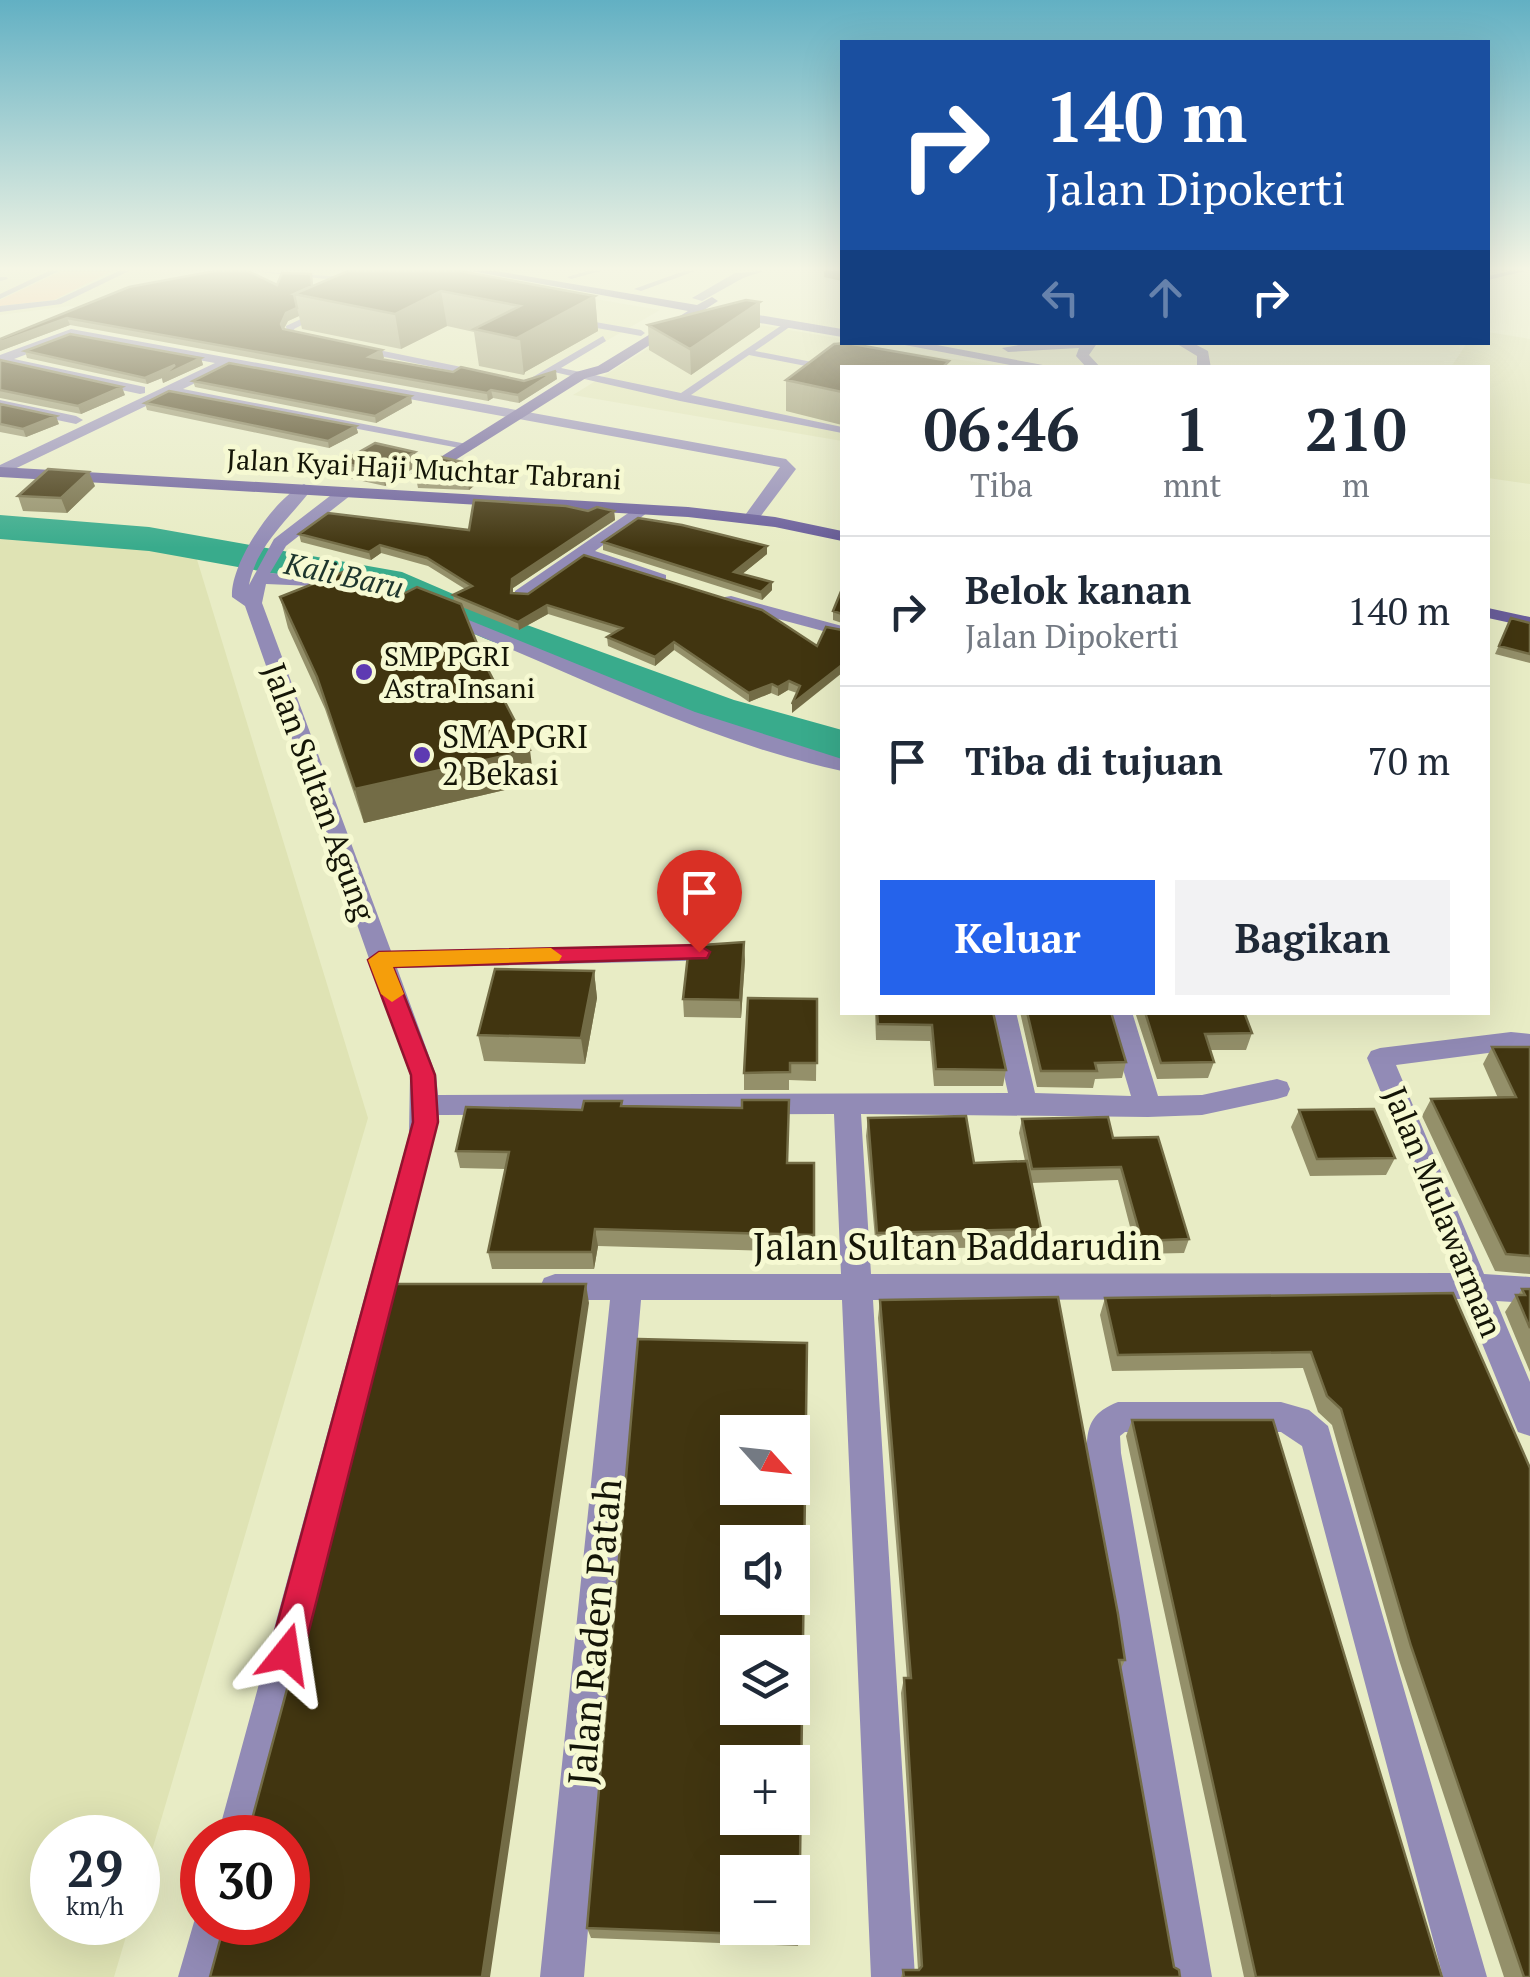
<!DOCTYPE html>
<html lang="id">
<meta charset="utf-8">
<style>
:root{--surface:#fff;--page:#f2f2f3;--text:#1f2937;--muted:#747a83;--line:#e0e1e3;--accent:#2563eb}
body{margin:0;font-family:"PT Serif",serif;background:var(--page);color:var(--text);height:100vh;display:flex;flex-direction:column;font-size:38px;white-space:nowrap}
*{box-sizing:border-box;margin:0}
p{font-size:32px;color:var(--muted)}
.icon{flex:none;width:55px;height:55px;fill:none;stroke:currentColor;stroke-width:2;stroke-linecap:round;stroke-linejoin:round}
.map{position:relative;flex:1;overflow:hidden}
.side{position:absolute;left:840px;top:365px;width:650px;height:650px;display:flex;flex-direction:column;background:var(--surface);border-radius:0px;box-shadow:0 10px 40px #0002}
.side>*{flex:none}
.top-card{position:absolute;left:840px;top:40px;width:650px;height:305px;border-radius:0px;box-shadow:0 10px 40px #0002;background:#1a4fa0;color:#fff;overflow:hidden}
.needle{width:65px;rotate:117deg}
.buttons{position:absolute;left:720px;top:1415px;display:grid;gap:20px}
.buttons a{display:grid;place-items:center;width:90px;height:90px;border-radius:0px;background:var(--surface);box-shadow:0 10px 40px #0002;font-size:50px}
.speed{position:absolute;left:30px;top:1815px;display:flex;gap:20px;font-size:50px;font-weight:700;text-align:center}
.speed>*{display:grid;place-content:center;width:130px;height:130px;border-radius:50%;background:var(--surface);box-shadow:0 10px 40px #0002;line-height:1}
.speed small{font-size:25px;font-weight:400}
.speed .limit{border:15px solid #d22;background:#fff;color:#111}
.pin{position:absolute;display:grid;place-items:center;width:85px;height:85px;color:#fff;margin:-102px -42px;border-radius:50% 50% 50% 0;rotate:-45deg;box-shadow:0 0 10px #0007}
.pin .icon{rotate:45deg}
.me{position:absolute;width:110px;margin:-55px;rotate:15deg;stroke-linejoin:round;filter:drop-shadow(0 0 8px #0008)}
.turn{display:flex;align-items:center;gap:35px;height:210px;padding:0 40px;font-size:45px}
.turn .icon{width:130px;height:130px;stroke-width:2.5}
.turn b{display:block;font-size:70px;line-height:85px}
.lanes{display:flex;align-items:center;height:95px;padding:0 40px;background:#0003;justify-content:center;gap:50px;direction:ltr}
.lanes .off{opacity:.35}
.eta{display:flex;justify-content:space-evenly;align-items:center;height:170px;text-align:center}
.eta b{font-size:60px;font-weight:700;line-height:70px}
.primary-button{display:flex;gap:20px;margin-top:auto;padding:20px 40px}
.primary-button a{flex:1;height:115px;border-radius:0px;background:var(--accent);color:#fff;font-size:40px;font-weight:700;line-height:115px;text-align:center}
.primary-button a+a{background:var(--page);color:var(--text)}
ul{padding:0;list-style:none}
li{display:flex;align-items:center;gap:30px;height:150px;padding:0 40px;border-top:2px solid var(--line)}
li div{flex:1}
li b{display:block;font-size:38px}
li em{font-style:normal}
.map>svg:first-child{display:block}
.built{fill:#dfe3b4}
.green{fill:#febe99}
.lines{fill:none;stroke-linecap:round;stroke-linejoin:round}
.river{fill:#39ab8c;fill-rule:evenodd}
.lane{fill:#928bb6;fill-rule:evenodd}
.street{fill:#928bb6;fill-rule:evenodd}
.secondary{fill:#6a5e9b;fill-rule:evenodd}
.wall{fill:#94906a}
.shaded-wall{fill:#736c46}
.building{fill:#413510;stroke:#736c46;stroke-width:2.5;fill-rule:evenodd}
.route{fill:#e11d48;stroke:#92132f;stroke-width:2.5}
.slow{fill:#f59e0b}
.poi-dot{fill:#5e3ab2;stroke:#f6f9d2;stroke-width:4}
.labels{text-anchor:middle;stroke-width:10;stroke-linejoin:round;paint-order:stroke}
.far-street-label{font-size:28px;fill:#141507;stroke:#f6f9d2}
.far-poi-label{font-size:28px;fill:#141507;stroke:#f6f9d2;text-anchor:start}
.far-water-label{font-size:30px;font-style:italic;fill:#1d352d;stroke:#f6f9d2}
.poi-label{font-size:32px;fill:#141507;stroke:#f6f9d2;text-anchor:start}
.street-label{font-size:32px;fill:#141507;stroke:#f6f9d2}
.near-street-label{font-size:38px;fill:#141507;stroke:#f6f9d2}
</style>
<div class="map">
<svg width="1530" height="1977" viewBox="0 0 1530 1977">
<rect width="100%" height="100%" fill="#e8ecc5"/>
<path class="built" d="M0,271H429L660,310L526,387L69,306L0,315Z
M702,315L842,339V342L1007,367L842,368V441L573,395Z
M1488,332L1530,339V484L1488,478V368L1451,367L1467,343L1488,342Z
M0,524L195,553L368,1118L138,1898V1838H52V1922L130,1923L114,1977H0Z"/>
<path class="green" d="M62,271H112L54,300L0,306V300Z"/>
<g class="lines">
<path class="river" d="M0,515L149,527L402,572L516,621L734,700L842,730V760L700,720L486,639L376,592L149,551L0,539Z"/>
<path class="lane" d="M49,271H59L0,299V294Z
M119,271H129L61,304L0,312V306L56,300Z
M252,271L345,277L381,271L345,281Z
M587,271H601L571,279L567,277Z
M684,271H695L641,291L634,289Z
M1510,271H1525L1488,280V276Z
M0,277H7L8,279L0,281Z
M316,312L323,314L294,329L295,333L312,337V341L288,337L286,326Z
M578,319L641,330L645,333L641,336L575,324Z
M788,321L791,326L755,351L843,368L842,373L749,355L691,395L842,427V433L680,401L554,372C543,379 529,389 516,382L531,378L603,336L606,341L561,368L681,393Z
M359,346L481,371L486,374L481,377L356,351Z"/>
<path class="street" d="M764,271L743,278L702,301L692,298L735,273Z
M729,310L842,329V337L725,317Z
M71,329L786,459L796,469L757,521L751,523L743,518L780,467L230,366L183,389L477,446L470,450L171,394L0,476V465L215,363L72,337L14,359L145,387V393L140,394L0,364V355Z
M889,342H921L1059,368H1026Z
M1036,342H1098L1089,355L1101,368H1087L1076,356L1079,348L1008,352L1002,348Z
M1174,342H1191L1208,351L1211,368H1197V356Z
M0,400L76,416L83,420L76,424L0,408Z
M304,484L312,489C288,520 256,546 249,585L274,539L339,489H351V495L286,546L270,573L354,579L360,580V588L266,584L262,603L391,951L719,944L731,952L719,960L397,968L436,1075L438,1095L1008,1093L990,1012H1016L1035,1093L1131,1096L1106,1012H1132L1158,1096L1202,1095L1277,1079L1287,1082L1290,1089L1287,1096L1277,1099L1202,1115L1148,1117L861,1114L871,1274L1454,1273L1367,1058L1371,1051L1380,1048L1511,1032L1530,1034V1052L1511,1050L1396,1065L1484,1274L1530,1277V1303L1496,1301L1530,1382V1436L1518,1432L1464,1299L873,1300L915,1977H871L842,1300H641L584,1977H540L610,1300H555L544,1296L540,1287L544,1278L555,1274H841L834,1114L439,1115L258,1838H217L409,1134L410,1075L245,606L232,597C230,564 274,498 304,484Z
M637,507L651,510L595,551L666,575V583H654L584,559L527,599H515V591Z
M731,596L842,626V636L725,605V597Z
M439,608L695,712L842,759V771C700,740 567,670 433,617V609Z
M1118,1402H1281L1309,1410L1328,1426L1487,1977H1443L1302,1446L1281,1432H1125L1120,1436L1121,1453L1212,1977H1168L1087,1453C1086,1426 1092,1412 1118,1402Z
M202,1906V1922H236L222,1977H178L194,1922Z"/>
<path class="secondary" d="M471,271H496L697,305L712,297L718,301L608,372L586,378L425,479H415V473L576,372L598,366L688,311Z
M0,467L688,507L775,517L842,531V541L775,527L688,517L0,477Z
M1488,608L1530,617V627L1488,618Z"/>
</g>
<path class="wall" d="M215,271L277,285L311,274L312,286L595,296L598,331L525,372L524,375L479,366L474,332L447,326L401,349L302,329L299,316L288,321L284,329L384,358L382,359L453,372L524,381L557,379L519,403L493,398L488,401L70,325L0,351V339Z
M824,271H842V281L824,277Z
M648,325L760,327L691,375L649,350Z
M25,351L201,358L203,365L163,383L162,378L147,384L27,358Z
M0,360L125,395L81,414L0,398Z
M842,368V425L786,411V380Z
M193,381L412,403L376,423L195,387Z
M145,403L356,426L358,433L329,448L147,410Z
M0,404L59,424L26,437L0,432Z
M340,463L417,466L385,486L344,477Z
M479,466L481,480L469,490L418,488L415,473Z
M95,486L67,513L23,511L18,496Z
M588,511H614L615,520L513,588V593L817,646L792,713L797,693L788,690L778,696L771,693L749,702L674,650L655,666L608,646L607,637L613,634L548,614L519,630L462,607L534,783L364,823L325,709L288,628L280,597L399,596L454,601L453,595L465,589L428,566L381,553L371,560L301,542L299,534L469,530Z
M603,542L767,554L742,574L772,590L762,600L603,550Z
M842,589V623L833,620V611Z
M1511,618L1530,623V663L1495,654Z
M745,960L741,1018L684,1017L683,999Z
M594,971L597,998L585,1064L484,1061L478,1035Z
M817,999L816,1081L789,1080V1090H744V1073Z
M875,1012H993L1006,1070L1003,1086H934L930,1041L876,1040Z
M1020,1012H1111L1126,1062L1122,1078L1095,1079L1093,1088L1037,1087Z
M1135,1012H1244L1252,1033L1246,1050H1210L1214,1062L1208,1078L1157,1079Z
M1492,1047H1530V1274L1495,1271L1422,1116L1431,1099L1498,1098L1483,1064Z
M623,1106L788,1163H814L813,1252L598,1246L594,1269H492L488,1252L505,1169L460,1168L456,1151L582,1110Z
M1299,1110L1395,1158L1386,1175L1310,1176L1291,1127Z
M868,1118L974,1163L1025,1161L1019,1133L1022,1119L1113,1138L1189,1239L1184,1253L1137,1254L1118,1180L1032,1183L1041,1229L1037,1246L876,1250L866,1136Z
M1522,1289H1530V1372L1505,1312L1516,1295H1518Z
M1453,1293L1530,1977H1504L1399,1660L1332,1425L1318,1412L1303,1368L1112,1371L1100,1315L1105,1298Z
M880,1300L1125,1660L1121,1669L1174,1967L1180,1977H901L903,1970H918L901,1693L904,1678H907L878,1318Z
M1132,1420L1442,1977H1244L1126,1436Z
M587,1928L799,1936L798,1946L591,1938Z"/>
<path class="shaded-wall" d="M441,291L447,326L401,349L395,314Z
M595,296L598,331L525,372L524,375L520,339L517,338Z
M760,302V327L691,375L690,349Z
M297,308L299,316L288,321L282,332L281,324L286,313Z
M67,318L70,325L0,351V342Z
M382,350L384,358L371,365L369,357Z
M201,358L203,365L163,383L162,378L147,384L145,378L175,365Z
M556,371L557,379L519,403L518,395Z
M122,387L125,395L81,414L78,406Z
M491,390L493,398L488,401L487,393Z
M411,396L412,403L376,423L375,416Z
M56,416L59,424L26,437L23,429Z
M356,426L358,433L329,448L328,441Z
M415,452L417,466L385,486L382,471Z
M479,466L481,480L469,490L467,476Z
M89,472L95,486L67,513L61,498Z
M614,511L615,520L513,588L512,602V579Z
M380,545L381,553L371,560L369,552Z
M767,546V554L735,580L734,572Z
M772,582V590L762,600L761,592Z
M547,605L548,614L519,630L518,622Z
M674,642V650L655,666V657Z
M842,665V673L792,713V704Z
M789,681L788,690L778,696V687Z
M772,684L771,693L749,702V693Z
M530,750L534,783L364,823L355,789Z
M744,942L745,960L741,1018L740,1000Z
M594,971L597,998L585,1064L581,1038Z
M595,1229L598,1246L594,1269L592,1252Z
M586,1284L589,1303L490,1977H482Z"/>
<path class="building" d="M215,271H248L277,285L282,273L311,274L312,286L294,294L297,308L286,313L281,324L283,329L382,350L369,357L453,372L461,367L524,381L556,371L518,395L491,390L487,393L67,318L0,342V339L129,287Z
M348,271H460L595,296L517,338L520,339L474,329L520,306L441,291L395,314L294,294Z
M746,300L760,302L690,349L648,325Z
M70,334L201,358L161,377L175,365L145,378L25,351Z
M847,343L949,361L942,368H842V392L786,380L834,344Z
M0,360L122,387L78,406L0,390Z
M229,363L411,396L375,416L193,381Z
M169,391L356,426L328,441L145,403Z
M0,404L56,416L23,429L0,424Z
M375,443L415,452L382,471L340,463Z
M441,457L479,466L467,476L415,473Z
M48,469L89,472L61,498L18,496Z
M474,500L566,506L588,511L597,507L614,511L512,579L511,593L528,594L584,555L762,610L817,646L826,627L842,630V665L792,704L800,686L789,681L778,687L772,684L749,693L674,642L655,657L607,637L622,628L547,605L518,622L453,595L472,586L427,558L380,545L369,552L299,534L328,513L469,530Z
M638,518L682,525L767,546L734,572L772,582L761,592L603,542Z
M345,571L399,596L417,587L461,604L486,666L530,750L355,789L317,677L280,597Z
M842,589V614L833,611Z
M1511,618L1530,623V654L1499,646Z
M744,942L740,1000L683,999L689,946Z
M495,969L594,971L581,1038L478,1035Z
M748,998L817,999V1063H790V1072L744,1073Z
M877,1012H993L1006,1070L936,1069L932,1025L878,1024Z
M1027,1012H1111L1126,1062L1095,1063L1097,1071H1041Z
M1145,1012H1244L1252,1033L1205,1034L1214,1062L1161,1063Z
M1492,1047H1530V1256L1506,1254L1431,1099L1516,1097Z
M742,1100H789L787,1163H814V1235L595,1229L592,1252H488L509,1152L456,1151L466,1107L582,1110L584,1101H622L621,1106L742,1108Z
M1374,1109L1395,1158L1317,1159L1299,1110Z
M966,1116L974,1163L1027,1161L1041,1229L877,1233L868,1118Z
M1108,1117L1113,1138L1158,1137L1189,1239L1142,1241L1121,1167L1032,1169L1022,1119Z
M396,1284H586L482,1977H210L225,1922H288V1838H247Z
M1522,1289H1530V1328L1516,1295H1525Z
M1453,1293L1530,1468V1977H1524L1411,1646L1341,1409L1327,1396L1311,1352L1118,1355L1105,1298Z
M1058,1297L1118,1614L1125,1660H1119L1174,1967L1179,1970L1180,1977H904L903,1970H919L922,1966L904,1678H911L880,1300Z
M638,1339L807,1343L799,1936L587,1928ZM738,1432H792V1488H738ZM738,1542H792V1598H738ZM738,1652H792V1708H738ZM738,1762H792V1818H738ZM738,1872H792V1928H738Z
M1132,1420H1273L1442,1977H1256Z"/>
<linearGradient id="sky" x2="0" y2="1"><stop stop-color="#62b0c3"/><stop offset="0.49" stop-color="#f5f6e5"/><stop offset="1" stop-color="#f5f6e5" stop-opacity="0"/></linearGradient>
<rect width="1530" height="548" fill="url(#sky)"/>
<path class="route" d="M699,945L710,952L707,958L393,967L435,1075L438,1122L303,1654L298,1666L286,1671L274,1666L269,1654L413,1122L411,1075L368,960L379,952Z"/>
<path class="slow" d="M551,948L562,956L559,961L393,967L404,994L392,1002L381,994L368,960L379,952Z"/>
<g class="poi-dot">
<circle cx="364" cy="672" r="10"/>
<circle cx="422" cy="755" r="10"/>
</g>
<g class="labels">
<g class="far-street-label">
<text transform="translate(424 469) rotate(3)" y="10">Jalan Kyai Haji Muchtar Tabrani</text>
</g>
<g class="far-poi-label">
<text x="384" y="666">SMP PGRI<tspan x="384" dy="32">Astra Insani</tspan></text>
</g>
<g class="far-water-label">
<text transform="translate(344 576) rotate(12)" y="10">Kali Baru</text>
</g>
<g class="poi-label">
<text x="442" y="748">SMA PGRI<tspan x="442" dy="37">2 Bekasi</tspan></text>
</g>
<g class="street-label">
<text transform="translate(319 792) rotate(70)" y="11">Jalan Sultan Agung</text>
<text transform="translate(1443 1212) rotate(68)" y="11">Jalan Mulawarman</text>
</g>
<g class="near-street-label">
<text x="957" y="1260">Jalan Sultan Baddarudin</text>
<text transform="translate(595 1632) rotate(-85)" y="13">Jalan Raden Patah</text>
</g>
</g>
</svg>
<div class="buttons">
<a><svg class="needle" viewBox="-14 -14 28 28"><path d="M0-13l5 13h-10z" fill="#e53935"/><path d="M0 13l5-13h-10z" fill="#747a83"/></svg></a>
<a><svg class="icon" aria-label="sound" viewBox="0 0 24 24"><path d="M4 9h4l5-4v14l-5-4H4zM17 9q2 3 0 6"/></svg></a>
<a><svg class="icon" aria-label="layers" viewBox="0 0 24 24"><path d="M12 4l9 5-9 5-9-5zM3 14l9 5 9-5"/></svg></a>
<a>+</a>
<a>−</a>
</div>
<div class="speed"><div>29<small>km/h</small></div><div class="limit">30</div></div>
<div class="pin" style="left:699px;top:952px;background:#d93025"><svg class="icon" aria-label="arrive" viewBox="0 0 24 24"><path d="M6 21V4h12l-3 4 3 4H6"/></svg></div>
<svg class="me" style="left:286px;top:1654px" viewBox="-20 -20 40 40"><path d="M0-17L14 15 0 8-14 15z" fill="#e11d48" stroke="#fff" stroke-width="4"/></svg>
<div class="top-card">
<div class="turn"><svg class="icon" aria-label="right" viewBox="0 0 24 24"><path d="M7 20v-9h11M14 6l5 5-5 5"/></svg><div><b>140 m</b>Jalan Dipokerti</div></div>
<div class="lanes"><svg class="icon off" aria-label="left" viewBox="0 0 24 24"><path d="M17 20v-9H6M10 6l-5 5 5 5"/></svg><svg class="icon off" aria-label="ahead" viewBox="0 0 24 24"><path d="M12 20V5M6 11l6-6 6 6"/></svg><svg class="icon" aria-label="right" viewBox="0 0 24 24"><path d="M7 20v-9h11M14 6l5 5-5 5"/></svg></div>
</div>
<section class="side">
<div class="eta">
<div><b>06:46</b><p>Tiba</p></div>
<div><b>1</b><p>mnt</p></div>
<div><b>210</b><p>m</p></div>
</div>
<ul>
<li><svg class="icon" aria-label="right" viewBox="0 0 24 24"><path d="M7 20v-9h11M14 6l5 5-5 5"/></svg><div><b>Belok kanan</b><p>Jalan Dipokerti</p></div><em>140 m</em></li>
<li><svg class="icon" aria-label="arrive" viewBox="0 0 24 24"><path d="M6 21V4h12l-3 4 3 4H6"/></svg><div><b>Tiba di tujuan</b></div><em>70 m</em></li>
</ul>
<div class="primary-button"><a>Keluar</a><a>Bagikan</a></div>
</section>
</div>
